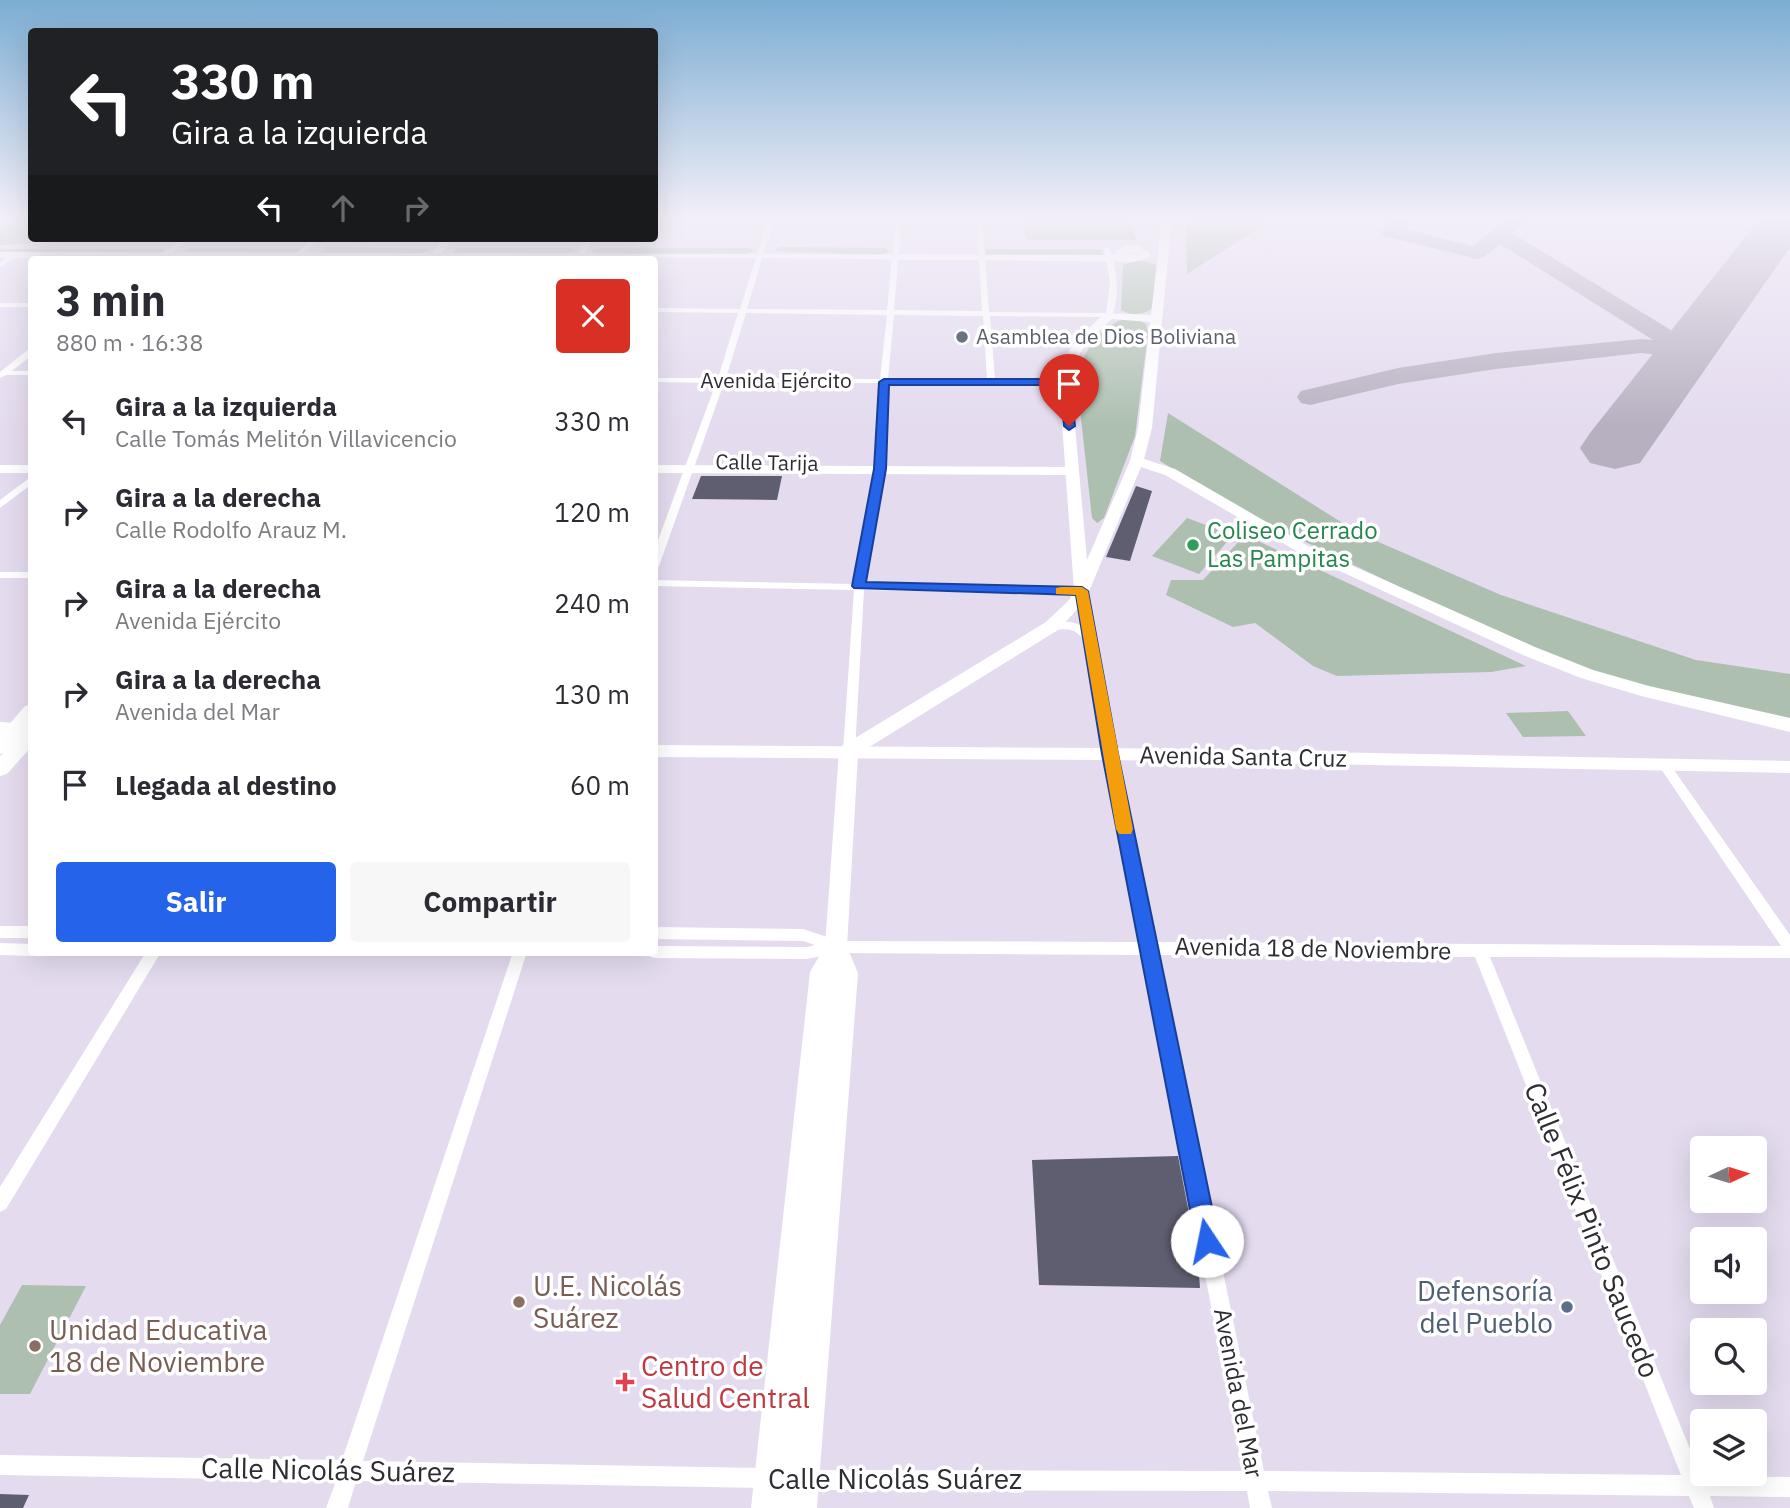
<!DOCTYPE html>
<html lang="es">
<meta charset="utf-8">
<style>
:root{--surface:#fff;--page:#f7f7f7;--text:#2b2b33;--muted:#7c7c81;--accent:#2563eb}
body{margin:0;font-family:"IBM Plex Sans",sans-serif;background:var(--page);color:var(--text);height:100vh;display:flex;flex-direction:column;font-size:26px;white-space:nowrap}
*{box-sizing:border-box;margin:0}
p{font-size:23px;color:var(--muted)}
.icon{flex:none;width:38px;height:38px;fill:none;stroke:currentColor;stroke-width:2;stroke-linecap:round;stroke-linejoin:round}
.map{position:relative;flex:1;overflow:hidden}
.sheet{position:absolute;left:28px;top:256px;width:630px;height:700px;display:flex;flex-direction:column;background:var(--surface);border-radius:7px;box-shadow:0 7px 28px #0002}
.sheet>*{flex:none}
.top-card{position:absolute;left:28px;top:28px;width:630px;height:214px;border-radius:7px;box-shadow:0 7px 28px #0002;background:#202124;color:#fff;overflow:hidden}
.needle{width:46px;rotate:86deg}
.controls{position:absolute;left:1690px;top:1136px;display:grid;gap:14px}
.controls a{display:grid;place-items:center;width:77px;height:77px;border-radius:7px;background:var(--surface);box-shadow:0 7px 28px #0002;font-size:35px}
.pin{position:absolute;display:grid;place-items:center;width:60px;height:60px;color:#fff;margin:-72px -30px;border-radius:50% 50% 50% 0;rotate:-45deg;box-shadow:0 0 7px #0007}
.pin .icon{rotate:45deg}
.me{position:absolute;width:77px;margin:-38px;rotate:349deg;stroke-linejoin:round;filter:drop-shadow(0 0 5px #0008)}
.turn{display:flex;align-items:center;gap:24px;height:147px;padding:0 28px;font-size:32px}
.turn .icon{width:91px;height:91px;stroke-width:2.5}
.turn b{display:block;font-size:49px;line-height:60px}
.lanes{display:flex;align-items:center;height:66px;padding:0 28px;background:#0003;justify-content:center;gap:35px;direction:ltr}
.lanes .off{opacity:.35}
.round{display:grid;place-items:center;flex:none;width:74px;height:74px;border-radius:7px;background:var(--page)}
.head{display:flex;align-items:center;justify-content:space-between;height:119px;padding:0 28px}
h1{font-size:42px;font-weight:800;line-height:52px}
.button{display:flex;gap:14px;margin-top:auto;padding:14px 28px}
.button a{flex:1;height:80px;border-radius:7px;background:var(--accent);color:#fff;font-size:28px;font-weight:800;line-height:80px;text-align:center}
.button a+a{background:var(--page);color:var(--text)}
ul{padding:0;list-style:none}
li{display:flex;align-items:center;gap:21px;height:91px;padding:0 28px}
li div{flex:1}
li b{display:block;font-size:26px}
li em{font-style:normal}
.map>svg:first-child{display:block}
.green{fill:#adc0b0}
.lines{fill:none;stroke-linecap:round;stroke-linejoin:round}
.taxiway{fill:#b7b0c0;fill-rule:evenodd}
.runway{fill:#b7b0c0;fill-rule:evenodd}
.building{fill:#5f5e71}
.street{fill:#fff;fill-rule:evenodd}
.secondary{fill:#fff;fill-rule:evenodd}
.primary{fill:#fff;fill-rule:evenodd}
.route{fill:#2563eb;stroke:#184099;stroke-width:2}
.slow{fill:#f59e0b}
.worship-dot{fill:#6b7280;stroke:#fff;stroke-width:2.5}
.leisure-dot{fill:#2e9e5b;stroke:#fff;stroke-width:2.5}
.education-dot{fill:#8d6e63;stroke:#fff;stroke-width:2.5}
.service-dot{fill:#5c6f8a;stroke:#fff;stroke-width:2.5}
.health-dot{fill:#e0444e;stroke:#fff;stroke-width:2.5}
.labels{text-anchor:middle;stroke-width:7;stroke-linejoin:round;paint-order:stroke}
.far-worship-label{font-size:21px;fill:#5b616d;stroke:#fff;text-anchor:start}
.far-street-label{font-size:21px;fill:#2f2c33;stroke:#fff}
.leisure-label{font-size:24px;fill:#27864d;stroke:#fff;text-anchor:start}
.street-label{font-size:24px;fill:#2f2c33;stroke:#fff}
.near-street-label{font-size:28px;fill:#2f2c33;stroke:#fff}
.near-education-label{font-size:28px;fill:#785e54;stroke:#fff;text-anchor:start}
.near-service-label{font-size:28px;fill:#4e5e75;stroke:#fff;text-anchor:end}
.near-health-label{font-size:28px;fill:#be3a42;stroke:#fff;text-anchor:start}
</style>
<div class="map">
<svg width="1790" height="1508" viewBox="0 0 1790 1508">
<rect width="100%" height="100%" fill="#e4dbef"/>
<path class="green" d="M0,216H31L32,238H42L27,244L0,245Z
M1020,216H1126L1137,240H1026Z
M1186,216H1278L1187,274Z
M326,247L429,249L423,254H319Z
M780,247L885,248L889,252L877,255L773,251Z
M190,248L300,249L294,253L182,252Z
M457,248H571L576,251L570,253L453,254Z
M601,248H750L756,251L745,254H597L591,251Z
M0,249H164L165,250L161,253L0,254Z
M986,249H1100L1104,257L985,256Z
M1136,261L1149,262L1160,267L1153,308C1143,315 1132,316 1121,310L1123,265Z
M1126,319L1139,320L1146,324L1148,333L1135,436L1104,518L1097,523L1092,518L1076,373C1084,352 1103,323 1126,319Z
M1168,413L1360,534L1501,595L1696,660L1790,674V722L1708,705L1584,669L1496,633L1243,512L1160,461Z
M1187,518L1233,535L1199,574L1152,556Z
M1245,535L1526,666L1491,672L1337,676L1313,666L1255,623L1233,627L1166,595L1171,580H1203Z
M1568,711L1586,736L1523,737L1506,713Z
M22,1285L86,1286L30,1394H0V1325Z"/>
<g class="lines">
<path class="taxiway" d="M1384,216H1404L1409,224L1405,229L1473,246L1510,216H1532L1512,233L1697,346L1700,351L1697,356L1688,358L1641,353L1496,369L1398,384L1310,405L1301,403L1297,397L1301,391L1398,368L1496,353L1641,339L1653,340L1500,244L1484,257L1477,259L1384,236L1381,232L1388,223Z"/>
<path class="runway" d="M1762,216H1790V247L1640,463L1615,469L1590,463L1580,448L1590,433Z"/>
</g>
<path class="building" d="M701,476H782L777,500L692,499Z
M1136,486L1152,491L1130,561L1106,557Z
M1178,1156L1198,1260L1200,1288L1039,1285L1032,1160Z
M0,1494L29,1495L23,1508H0Z"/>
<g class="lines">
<path class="street" d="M769,216H775L747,309L887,310L896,216H902L894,310L982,311L976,216H982L989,312L1106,313L1110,282L1104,249L1107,247L1110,249C1117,271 1120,294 1112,317L990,316L995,379L1065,380L1069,382L1068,384H888L884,469L865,584L1086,589L1116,754L1155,942L1781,946L1657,763L1663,759L1667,760L1790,935V958L1490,957L1701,1476L1790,1477V1497L1710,1496L1714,1508H1694L1689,1496L1268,1491L1272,1508H1250L1247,1491L803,1490L796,1487L793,1480L796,1473L803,1470L1243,1471L1143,955L836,953L807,959L654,958L649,956L647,952H654V946L807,947L815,945L803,941L654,939V927L803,929L839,941L1141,942L1104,754L1085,641C1069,621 1061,635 1047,626C1056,619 1072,621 1083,626L1077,594L864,590L855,751L849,755L843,751L854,590L654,586V580L854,584L876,469L880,383H724L659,566L654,569V551L716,383L654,382V378H718L738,313L654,312V308L740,309ZM746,313L887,315L880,379L726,378ZM894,315L983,316L987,379H888ZM1158,955L1475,957L1681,1475L1264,1471Z
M184,238H191L164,259H157Z
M313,238H320L298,259H291Z
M587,238H593L582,259H576Z
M14,254L19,255L0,267V262Z
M0,303H32V307H0Z
M29,349H32V355L12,371H32V375H6L0,378V372Z
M32,476V484L0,508V500Z
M0,572H32V578H0Z
M0,926H32V938H0Z
M0,943L32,944V952H38L32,956L0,955Z
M146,952H161L6,1209L0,1212V1187Z
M513,952H527L363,1461L771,1468L778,1471L781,1478L778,1485L771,1488L356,1481L348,1508H326L336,1481L0,1475V1455L342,1460Z"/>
<path class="secondary" d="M1138,246L1150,253V257L1133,262L758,258H0V252L1116,255V251L1125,246ZM1127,252L1141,255L1125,253Z
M0,465H32V473H0Z
M654,465L1073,467L1079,471L1073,475L654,473Z
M0,722L32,724V734H0Z
M654,745L1110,748L1790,761V773L1110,760L654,757Z"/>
<path class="primary" d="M1162,216H1172L1152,428L1144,459L1175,469L1308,546L1535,647L1593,670L1649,686L1790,718V732L1641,696L1581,678L1523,655L1298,552L1165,475L1141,467L1085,601L1058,630L858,754L847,947L858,973L817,1508H751L810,972L825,946L839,751L842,746L1046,622L1070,599L1074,590L1059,382C1066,344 1079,338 1105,313L1151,315ZM1112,319L1150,322L1138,428L1130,461L1087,560L1071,382C1077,348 1088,342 1112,319ZM834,972V973L811,1220L834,973Z
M444,238H454L437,259H427Z
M32,705V724L28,728L32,726V746L7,774L0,776V756L3,753L0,754V735L25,706Z"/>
</g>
<linearGradient id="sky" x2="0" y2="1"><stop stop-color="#7cadd3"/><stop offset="0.51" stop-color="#f3eff8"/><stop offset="1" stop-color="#f3eff8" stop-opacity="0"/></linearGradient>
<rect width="1790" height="427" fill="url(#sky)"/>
<path class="route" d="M884,379H1065L1070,382L1075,426L1069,430L1064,426L1060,385H889L886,469L866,582L1082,587L1088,591L1118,754L1219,1241L1215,1249L1207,1252L1199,1249L1196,1241L1102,754L1076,595L854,588L852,586L874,469L879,382Z"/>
<path class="slow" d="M1061,587H1082L1088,591L1133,829L1131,834H1119L1116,829L1076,595L1056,594V588Z"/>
<circle class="worship-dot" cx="962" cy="337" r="7"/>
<circle class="leisure-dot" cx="1193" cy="545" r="7"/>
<g class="education-dot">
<circle cx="519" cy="1302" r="7"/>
<circle cx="35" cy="1346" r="7"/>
</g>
<circle class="service-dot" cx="1567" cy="1307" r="7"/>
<path class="health-dot" d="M621.5 1371.5h7v7h7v7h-7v7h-7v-7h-7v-7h7z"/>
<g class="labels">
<g class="far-worship-label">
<text x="976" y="344">Asamblea de Dios Boliviana</text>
</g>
<g class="far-street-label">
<text x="776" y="388">Avenida Ejército</text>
<text transform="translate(767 463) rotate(1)" y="7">Calle Tarija</text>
</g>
<g class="leisure-label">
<text x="1207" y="539">Coliseo Cerrado<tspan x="1207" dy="28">Las Pampitas</tspan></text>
</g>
<g class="street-label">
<text transform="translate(1243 757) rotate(1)" y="8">Avenida Santa Cruz</text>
<text transform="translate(1313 949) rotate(1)" y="8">Avenida 18 de Noviembre</text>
<text transform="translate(1238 1393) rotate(79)" y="8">Avenida del Mar</text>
</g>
<g class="near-street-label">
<text transform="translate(1592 1230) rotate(68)" y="10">Calle Félix Pinto Saucedo</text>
<text transform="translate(328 1470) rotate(1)" y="10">Calle Nicolás Suárez</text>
<text x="895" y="1489">Calle Nicolás Suárez</text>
</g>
<g class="near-education-label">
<text x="533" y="1296">U.E. Nicolás<tspan x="533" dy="32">Suárez</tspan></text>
<text x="49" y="1340">Unidad Educativa<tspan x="49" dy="32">18 de Noviembre</tspan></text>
</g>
<g class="near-service-label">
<text x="1553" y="1301">Defensoría<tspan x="1553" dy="32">del Pueblo</tspan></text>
</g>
<g class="near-health-label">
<text x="641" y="1376">Centro de<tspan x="641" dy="32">Salud Central</tspan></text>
</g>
</g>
</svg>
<div class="controls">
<a><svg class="needle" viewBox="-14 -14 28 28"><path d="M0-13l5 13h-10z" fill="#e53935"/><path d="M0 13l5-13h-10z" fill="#7c7c81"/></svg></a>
<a><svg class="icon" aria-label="sound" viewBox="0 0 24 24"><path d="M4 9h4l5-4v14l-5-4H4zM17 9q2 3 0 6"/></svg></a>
<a><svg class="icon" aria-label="search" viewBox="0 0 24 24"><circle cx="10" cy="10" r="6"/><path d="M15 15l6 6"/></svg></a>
<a><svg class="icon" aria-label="layers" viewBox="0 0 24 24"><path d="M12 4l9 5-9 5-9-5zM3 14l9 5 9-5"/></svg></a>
</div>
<div class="pin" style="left:1069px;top:426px;background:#d93025"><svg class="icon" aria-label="arrive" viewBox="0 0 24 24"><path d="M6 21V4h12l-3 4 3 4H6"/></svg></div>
<svg class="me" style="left:1207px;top:1241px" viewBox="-20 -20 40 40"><circle r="19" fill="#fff"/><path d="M0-13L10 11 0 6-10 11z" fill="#2563eb"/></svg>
<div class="top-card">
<div class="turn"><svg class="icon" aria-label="left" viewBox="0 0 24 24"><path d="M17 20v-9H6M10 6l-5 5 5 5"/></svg><div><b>330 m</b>Gira a la izquierda</div></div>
<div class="lanes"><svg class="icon" aria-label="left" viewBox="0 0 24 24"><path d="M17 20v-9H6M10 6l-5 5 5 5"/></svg><svg class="icon off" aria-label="ahead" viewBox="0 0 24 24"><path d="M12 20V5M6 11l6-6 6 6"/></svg><svg class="icon off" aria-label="right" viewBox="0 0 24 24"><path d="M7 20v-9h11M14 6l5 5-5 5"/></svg></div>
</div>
<section class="sheet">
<div class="head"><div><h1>3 min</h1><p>880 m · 16:38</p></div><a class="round" style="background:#d93025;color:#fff"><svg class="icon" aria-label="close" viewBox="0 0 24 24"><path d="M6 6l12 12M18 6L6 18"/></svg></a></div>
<ul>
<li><svg class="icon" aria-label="left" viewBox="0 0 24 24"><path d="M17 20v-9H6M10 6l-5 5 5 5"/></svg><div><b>Gira a la izquierda</b><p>Calle Tomás Melitón Villavicencio</p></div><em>330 m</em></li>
<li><svg class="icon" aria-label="right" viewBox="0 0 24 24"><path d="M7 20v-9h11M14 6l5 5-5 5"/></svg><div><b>Gira a la derecha</b><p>Calle Rodolfo Arauz M.</p></div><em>120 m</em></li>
<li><svg class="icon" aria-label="right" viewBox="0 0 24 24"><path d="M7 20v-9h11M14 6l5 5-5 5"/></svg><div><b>Gira a la derecha</b><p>Avenida Ejército</p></div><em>240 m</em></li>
<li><svg class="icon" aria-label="right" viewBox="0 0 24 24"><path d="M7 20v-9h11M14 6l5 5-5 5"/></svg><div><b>Gira a la derecha</b><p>Avenida del Mar</p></div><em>130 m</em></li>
<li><svg class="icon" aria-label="arrive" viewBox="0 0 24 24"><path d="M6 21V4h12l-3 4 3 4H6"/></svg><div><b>Llegada al destino</b></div><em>60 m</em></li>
</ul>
<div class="button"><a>Salir</a><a>Compartir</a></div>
</section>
</div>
